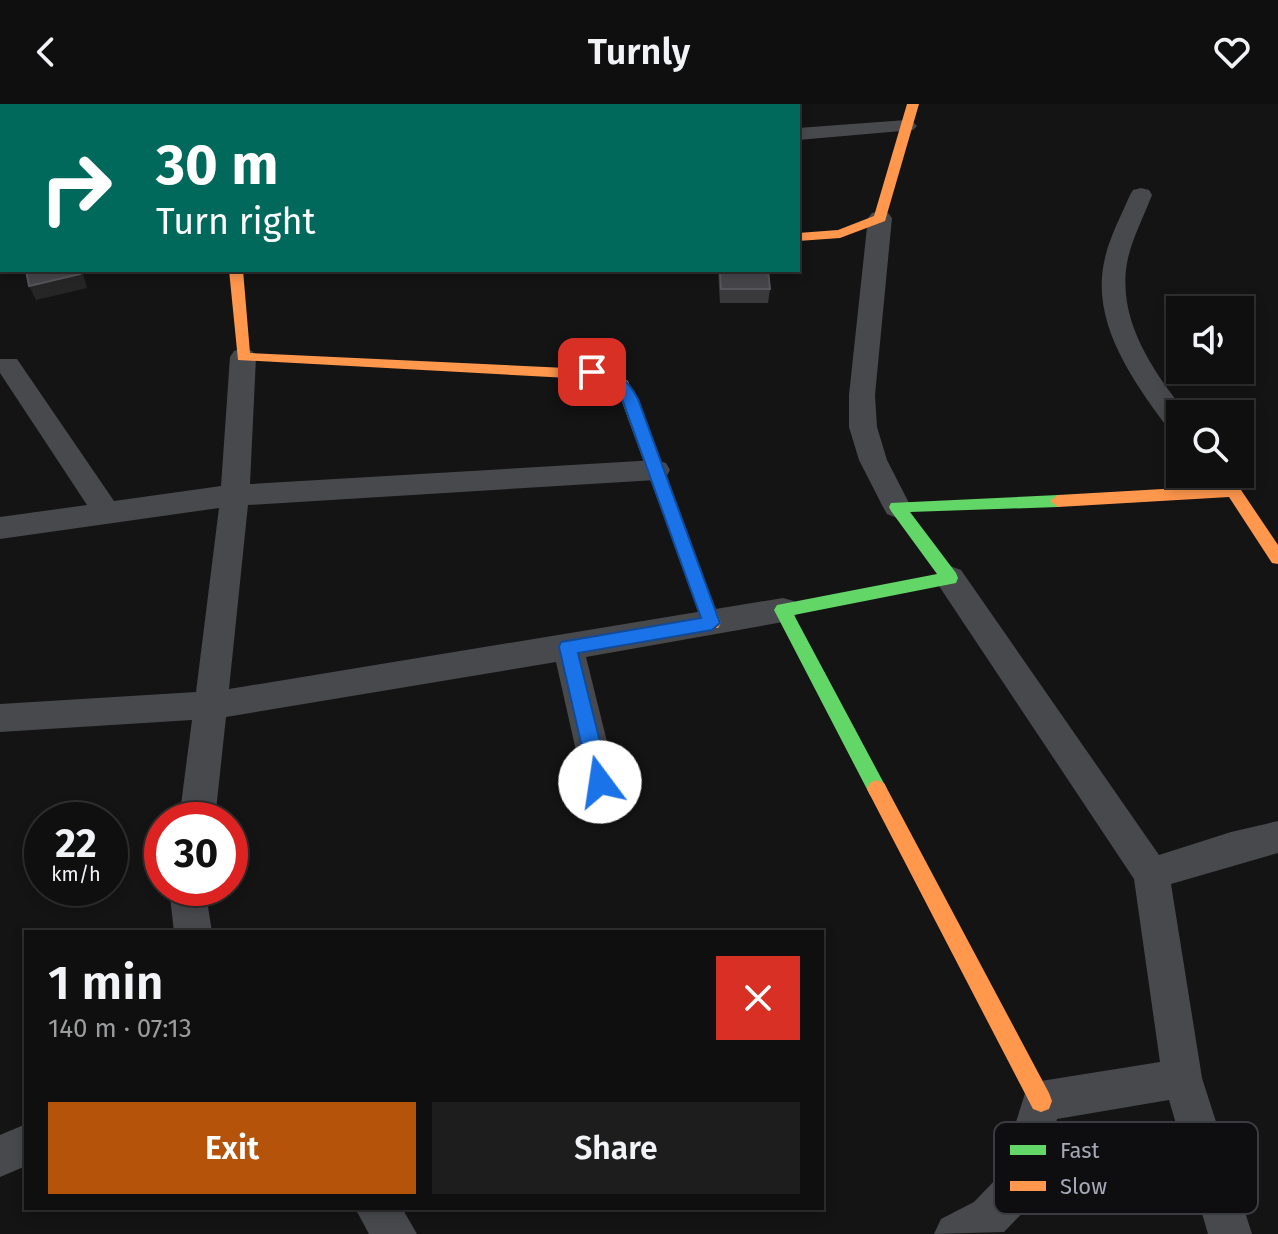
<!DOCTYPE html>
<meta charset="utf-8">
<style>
:root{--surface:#0f0f0f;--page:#1d1d1d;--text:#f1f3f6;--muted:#9b9c9e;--line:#2f2f2f;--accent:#b45309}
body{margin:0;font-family:"Fira Sans",sans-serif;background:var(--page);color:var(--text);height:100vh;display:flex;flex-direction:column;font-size:30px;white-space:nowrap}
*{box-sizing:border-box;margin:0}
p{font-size:26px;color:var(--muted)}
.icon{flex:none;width:44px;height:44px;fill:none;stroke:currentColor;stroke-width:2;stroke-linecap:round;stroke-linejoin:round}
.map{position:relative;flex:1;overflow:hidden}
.drawer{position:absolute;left:24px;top:826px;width:800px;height:280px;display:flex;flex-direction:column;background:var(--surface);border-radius:0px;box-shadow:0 4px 12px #0003,0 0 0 2px var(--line)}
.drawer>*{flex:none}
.hud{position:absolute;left:0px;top:0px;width:800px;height:168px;box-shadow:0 4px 12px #0003,0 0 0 2px var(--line);background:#00695c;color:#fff;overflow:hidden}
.fabs{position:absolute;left:1166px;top:192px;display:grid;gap:16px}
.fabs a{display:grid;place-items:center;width:88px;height:88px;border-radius:0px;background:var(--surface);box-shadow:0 4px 12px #0003,0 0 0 2px var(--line);font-size:40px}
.speed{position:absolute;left:24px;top:698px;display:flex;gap:16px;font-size:40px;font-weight:700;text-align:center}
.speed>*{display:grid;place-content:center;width:104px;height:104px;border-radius:50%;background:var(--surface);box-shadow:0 4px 12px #0003,0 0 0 2px var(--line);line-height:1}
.speed small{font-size:20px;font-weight:400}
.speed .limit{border:12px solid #d22;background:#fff;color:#111}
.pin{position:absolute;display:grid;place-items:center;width:68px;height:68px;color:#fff;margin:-34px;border-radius:16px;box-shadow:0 4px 12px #0006}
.me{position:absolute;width:88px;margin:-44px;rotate:346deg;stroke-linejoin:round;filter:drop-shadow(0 0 6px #0008)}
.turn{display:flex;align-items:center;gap:28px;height:168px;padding:0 24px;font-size:36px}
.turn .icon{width:104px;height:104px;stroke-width:2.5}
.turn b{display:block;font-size:56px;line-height:68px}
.round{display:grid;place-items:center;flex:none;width:84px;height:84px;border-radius:0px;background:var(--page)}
.head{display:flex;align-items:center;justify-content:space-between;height:136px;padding:0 24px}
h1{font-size:48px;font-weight:600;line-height:60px}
.cta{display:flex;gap:16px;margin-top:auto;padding:16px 24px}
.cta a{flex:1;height:92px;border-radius:0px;background:var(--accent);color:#fff;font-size:32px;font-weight:600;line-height:92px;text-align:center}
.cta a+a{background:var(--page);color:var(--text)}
header{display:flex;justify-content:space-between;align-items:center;height:104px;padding:0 24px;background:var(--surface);font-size:36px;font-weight:600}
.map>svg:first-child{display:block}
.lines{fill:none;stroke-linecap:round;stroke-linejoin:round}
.street{fill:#48494d;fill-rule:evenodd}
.fast{fill:#63d668;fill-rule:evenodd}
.slow{fill:#ff974d;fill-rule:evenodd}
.wall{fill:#3a3a3d}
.shaded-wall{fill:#262627}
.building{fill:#46464a;stroke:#54565b;stroke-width:2}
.route{fill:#1a73e8;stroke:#114b97;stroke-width:2}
.key{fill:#0e0e10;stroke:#3b3c42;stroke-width:2}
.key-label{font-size:22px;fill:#a5a9b5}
</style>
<header><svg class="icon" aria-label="back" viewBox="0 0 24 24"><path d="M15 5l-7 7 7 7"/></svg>Turnly<svg class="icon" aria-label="heart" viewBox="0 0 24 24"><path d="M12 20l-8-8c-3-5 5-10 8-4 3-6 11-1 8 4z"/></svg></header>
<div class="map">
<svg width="1278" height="1130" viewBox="0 0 1278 1130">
<rect width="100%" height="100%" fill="#141414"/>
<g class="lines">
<path class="street" d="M69,0H89V2H69Z
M355,0H375V2H355Z
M512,0H532V2H512Z
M764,0H784L785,2H765Z
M906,16L913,18L917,22L913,26L798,36V24Z
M0,19H2V31H0Z
M1141,84L1149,86L1152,91C1144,112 1133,133 1128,154C1115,213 1152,266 1187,310H1180V329L1170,327C1134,278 1089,218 1105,154C1110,132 1121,112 1130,91L1133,86Z
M880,107L888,109L892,114L875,291L877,323L887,356L911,403L907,410L897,414L887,410L883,403L859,356L849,323V291L868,114L872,109Z
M243,244L252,247L256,253L250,380L656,356L666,359L670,366L666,373L656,376L248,401L229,585L783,494L794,497L798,506L794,515L783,518L586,553L617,678L612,689L600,693L588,689L583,678L556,558L226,613L215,716H179L192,616L0,628V600L196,588L219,404L0,435V413L87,401L0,269V255H17L114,397L221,382L230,253L234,247Z
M950,462L961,466L1159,751L1231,728L1278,717V749L1171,780L1202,974L1252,1130H1208L1169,996L1057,1015L1032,1099L1004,1128L934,1130L941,1115L974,1098L999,1072L1027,983L1041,977L1160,958L1134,775L939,482L935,474L939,466Z
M169,784H205L212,828H174Z
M26,1020V1062L0,1073V1031Z
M355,1104H402L417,1130H369Z"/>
<path class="fast" d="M0,134H2V142H0Z
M1058,391L1066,397L1058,403L910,408L956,469L958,474L956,479L794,511L887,685L884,691L877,694L870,691L774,506L777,501L937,470L891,407L889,403L891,399Z"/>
<path class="slow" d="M907,0H919L885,117L840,134L798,137V129L838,126L874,112Z
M229,166H243L250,249L609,266L628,277L721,519L718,524H706L703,519L617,284L606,276L238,256Z
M1233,381L1239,383L1278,441V460L1272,459L1229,393L1058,403L1050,397L1058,391Z
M877,676L884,679L1049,989L1052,997L1049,1005L1041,1008L1033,1005L870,691L867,685L870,679Z"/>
</g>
<path class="wall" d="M718,166H768L770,185L768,199H720Z"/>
<path class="shaded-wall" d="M79,166H82L87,184L36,196L29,182Z"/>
<path class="building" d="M26,166H79L80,170L29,182Z
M720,166H768L770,185H721Z"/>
<path class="route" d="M592,263C617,267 627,274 638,295L720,519L712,526L578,549L610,678L607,684L600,686L593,684L590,678L559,543L561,538L701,514L622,295C614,278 605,276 587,272V264Z"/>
<rect x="994" y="1018" width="264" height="92" rx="12" class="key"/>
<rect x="1010" y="1041" width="36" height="10" fill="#63d668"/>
<rect x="1010" y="1077" width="36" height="10" fill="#ff974d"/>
<g class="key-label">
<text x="1060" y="1054">Fast</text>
<text x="1060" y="1090">Slow</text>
</g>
</svg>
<div class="fabs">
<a><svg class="icon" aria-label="sound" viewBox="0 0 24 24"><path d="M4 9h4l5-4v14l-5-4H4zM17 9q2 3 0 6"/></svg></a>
<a><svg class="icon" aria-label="search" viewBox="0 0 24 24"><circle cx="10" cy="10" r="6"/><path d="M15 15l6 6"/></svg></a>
</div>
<div class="speed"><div>22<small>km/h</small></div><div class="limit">30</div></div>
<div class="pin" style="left:592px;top:268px;background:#d93025"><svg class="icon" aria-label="arrive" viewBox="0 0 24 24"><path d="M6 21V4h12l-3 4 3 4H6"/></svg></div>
<svg class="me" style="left:600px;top:678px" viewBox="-20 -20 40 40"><circle r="19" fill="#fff"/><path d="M0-13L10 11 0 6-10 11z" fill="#1a73e8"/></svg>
<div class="hud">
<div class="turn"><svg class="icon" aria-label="right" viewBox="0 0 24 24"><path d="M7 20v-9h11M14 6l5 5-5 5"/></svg><div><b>30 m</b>Turn right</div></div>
</div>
<section class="drawer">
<div class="head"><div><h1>1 min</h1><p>140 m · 07:13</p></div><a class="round" style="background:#d93025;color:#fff"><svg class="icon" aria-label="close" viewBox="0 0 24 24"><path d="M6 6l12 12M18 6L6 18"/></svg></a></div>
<div class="cta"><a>Exit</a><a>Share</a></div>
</section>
</div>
